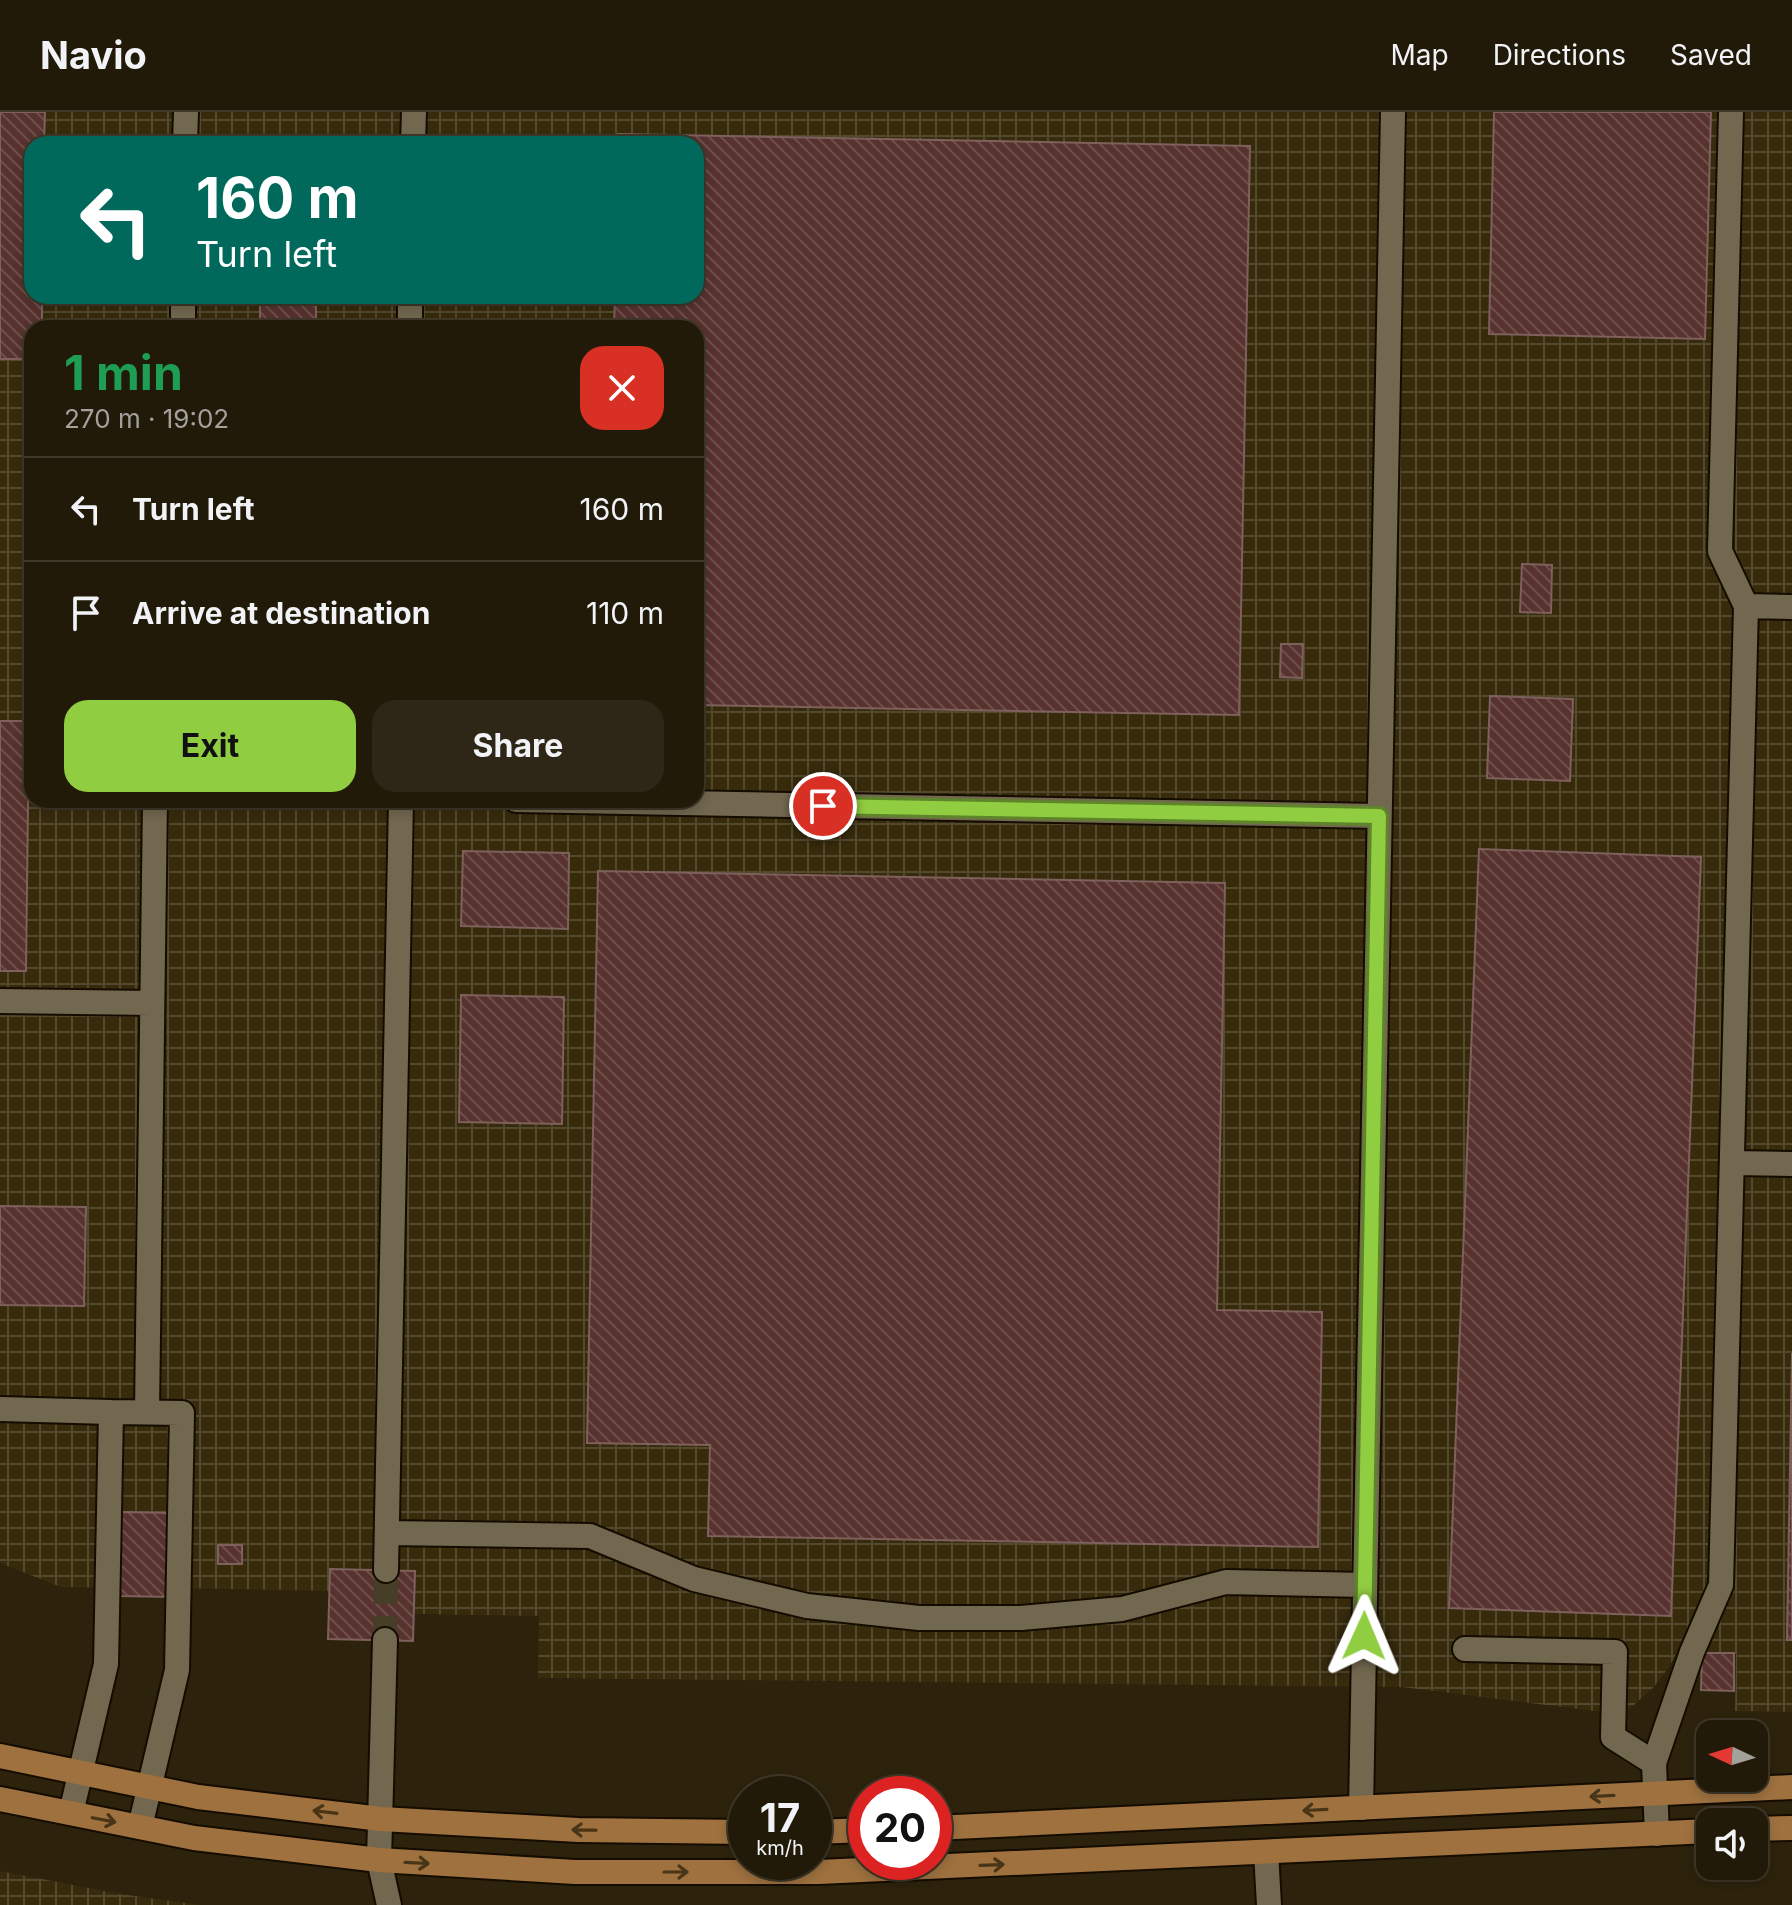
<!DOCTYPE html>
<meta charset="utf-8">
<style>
:root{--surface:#221a09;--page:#2e2717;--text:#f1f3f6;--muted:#a2a19c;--line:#3f382a;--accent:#91cd40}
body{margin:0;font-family:Inter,sans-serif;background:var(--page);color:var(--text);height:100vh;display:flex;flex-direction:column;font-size:30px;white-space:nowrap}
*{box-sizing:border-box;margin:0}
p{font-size:26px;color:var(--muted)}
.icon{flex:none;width:44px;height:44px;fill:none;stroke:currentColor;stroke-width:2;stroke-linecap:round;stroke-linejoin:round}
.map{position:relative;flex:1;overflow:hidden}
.sheet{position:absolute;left:24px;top:208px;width:680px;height:488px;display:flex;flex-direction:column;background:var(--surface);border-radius:24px;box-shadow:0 4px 12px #0003,0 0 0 2px var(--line)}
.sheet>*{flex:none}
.banner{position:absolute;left:24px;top:24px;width:680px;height:168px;border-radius:24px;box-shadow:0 4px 12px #0003,0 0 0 2px var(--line);background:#00695c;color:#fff;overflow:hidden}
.needle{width:52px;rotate:274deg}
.buttons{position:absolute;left:1696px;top:1608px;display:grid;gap:16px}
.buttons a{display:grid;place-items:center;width:72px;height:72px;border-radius:16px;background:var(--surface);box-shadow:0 4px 12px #0003,0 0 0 2px var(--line);font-size:40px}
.speed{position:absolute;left:728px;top:1664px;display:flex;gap:16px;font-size:40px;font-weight:700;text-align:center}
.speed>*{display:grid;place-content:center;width:104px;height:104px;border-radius:50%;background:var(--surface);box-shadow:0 4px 12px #0003,0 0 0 2px var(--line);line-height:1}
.speed small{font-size:20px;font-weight:400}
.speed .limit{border:12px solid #d22;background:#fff;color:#111}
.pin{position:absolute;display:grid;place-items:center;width:68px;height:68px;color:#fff;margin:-34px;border:4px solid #fff;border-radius:50%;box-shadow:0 2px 8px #0007}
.me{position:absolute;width:88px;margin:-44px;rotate:1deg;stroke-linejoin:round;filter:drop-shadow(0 0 6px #0008)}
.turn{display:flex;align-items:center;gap:28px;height:168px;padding:0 40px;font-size:36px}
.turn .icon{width:104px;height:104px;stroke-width:2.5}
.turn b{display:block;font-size:56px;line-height:68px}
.round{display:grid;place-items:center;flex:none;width:84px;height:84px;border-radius:24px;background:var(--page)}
.headline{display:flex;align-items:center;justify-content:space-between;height:136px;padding:0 40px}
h1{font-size:48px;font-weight:700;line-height:60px;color:#1e9e55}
.cta{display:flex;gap:16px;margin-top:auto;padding:16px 40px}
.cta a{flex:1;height:92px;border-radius:24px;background:var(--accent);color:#111;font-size:32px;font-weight:700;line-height:92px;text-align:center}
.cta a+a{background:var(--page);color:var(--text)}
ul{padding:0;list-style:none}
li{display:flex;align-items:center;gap:24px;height:104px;padding:0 40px;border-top:2px solid var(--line)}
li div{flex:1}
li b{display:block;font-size:30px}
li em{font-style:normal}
header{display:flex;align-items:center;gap:48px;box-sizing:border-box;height:112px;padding:0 40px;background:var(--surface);border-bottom:2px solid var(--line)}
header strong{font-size:38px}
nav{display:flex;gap:44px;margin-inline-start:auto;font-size:28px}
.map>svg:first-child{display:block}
.industrial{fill:url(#industrial-grid);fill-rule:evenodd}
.building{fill:url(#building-back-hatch);stroke:#7e605c;stroke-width:2}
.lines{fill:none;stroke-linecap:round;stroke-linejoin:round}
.minor-tunnel{stroke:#473e28;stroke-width:24;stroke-dasharray:24 12;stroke-linecap:butt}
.minor-casing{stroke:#150c00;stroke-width:28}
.major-casing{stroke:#150c00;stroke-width:28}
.minor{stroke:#72684f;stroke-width:24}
.major{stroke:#9e713f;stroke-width:24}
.oneway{stroke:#483416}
.route-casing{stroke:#5e852a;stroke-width:20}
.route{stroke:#91cd40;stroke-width:14}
</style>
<header>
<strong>Navio</strong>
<nav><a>Map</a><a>Directions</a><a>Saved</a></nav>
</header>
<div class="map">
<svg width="1792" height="1793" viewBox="0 0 1792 1793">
<defs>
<pattern id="industrial-grid" width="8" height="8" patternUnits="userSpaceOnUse" patternTransform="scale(2)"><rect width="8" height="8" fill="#372b0c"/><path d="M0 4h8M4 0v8" fill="none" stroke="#53492e"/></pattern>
<pattern id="building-back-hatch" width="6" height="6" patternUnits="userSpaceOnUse" patternTransform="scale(2)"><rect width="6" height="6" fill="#57322e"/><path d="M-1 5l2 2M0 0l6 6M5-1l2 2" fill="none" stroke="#6f4f4b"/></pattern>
</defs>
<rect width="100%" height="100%" fill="#2d230c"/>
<path class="industrial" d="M0,0H1792V1600L1735,1599L1736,1542L1734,1541L1677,1540L1669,1555L1654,1575L1626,1600L1595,1599L1402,1575L538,1566L539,1504L414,1502V1459L330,1457L329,1479L173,1476L172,1485L120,1484L119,1476L61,1475L0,1451ZM32,32H696V184H32ZM32,216H696V688H32Z
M0,1759L120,1782L200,1793H0Z"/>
<path class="building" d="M0,0H45L44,32H32V184H42V216H32V247H0Z
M1494,0H1711L1705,227L1489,222Z
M618,22L1250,34L1239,603L696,593V216H614L615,184H696V32H618Z
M260,184H316V216H260Z
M1522,452L1552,453L1551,501L1520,500Z
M1281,532H1303L1302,566L1280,565Z
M1490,584L1573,587L1570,669L1487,666Z
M0,609H29L26,859H0Z
M1479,737L1701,745L1671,1504L1449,1496Z
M463,739L569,741L568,817L461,814Z
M598,759L1225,771L1217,1198L1322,1200L1318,1435L708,1424L710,1333L587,1331Z
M461,883L564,885L562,1012L459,1010Z
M0,1094L86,1095L84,1194L0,1193Z
M1792,1241V1528H1787Z
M121,1400L173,1401L172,1485L120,1484Z
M218,1433H242V1452H218Z
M330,1457L415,1459L413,1529L328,1527Z
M1702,1541H1734V1579L1701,1578Z"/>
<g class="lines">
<path class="minor-tunnel" d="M385,1528L386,1458"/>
<defs>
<path id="minor" d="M185,32L186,0
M413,32L414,0
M183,216V184
M410,216V184
M1746,494L1792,495
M516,688L1379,704
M0,889L152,891
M1732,1051L1792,1052
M0,1297L111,1300
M147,1300L155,688
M387,1421L590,1424L694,1467L807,1494L919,1506H1021L1122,1497L1226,1470L1365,1473
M386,1458L401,688
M385,1528L379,1748L389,1793
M1465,1537L1615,1540L1613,1625L1654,1651
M1361,1696L1393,0
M71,1701L106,1552L111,1300L182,1301L177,1558L140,1715
M1657,1722L1654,1651L1692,1540L1721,1473L1746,494L1720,439L1731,0
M1266,1740L1269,1793"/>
<path id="major" d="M0,1644L198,1685L381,1707L578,1718L746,1720
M0,1687L194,1726L379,1748L575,1760H819L1710,1719
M934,1716L1792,1675
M1754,1717L1792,1716
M814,1720L866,1718"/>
</defs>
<use href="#minor" class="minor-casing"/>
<use href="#major" class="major-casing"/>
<use href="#minor" class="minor"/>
<use href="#major" class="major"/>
</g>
<defs><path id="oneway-shaft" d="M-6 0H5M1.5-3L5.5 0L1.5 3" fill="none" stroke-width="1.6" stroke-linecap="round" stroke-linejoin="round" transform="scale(2)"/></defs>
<g class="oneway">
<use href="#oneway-shaft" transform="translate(1602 1684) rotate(177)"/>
<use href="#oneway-shaft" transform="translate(1315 1698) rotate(177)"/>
<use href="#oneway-shaft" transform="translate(325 1700) rotate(-173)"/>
<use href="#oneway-shaft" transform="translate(104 1708) rotate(11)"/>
<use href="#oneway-shaft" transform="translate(584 1718) rotate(-179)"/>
<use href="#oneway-shaft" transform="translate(417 1751) rotate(3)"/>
<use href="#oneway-shaft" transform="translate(992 1753) rotate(-2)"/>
<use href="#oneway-shaft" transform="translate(676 1760)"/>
</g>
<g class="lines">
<defs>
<path id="route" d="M823,694L1379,704L1364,1524"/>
</defs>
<use href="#route" class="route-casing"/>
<use href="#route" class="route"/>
</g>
</svg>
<div class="buttons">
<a><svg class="needle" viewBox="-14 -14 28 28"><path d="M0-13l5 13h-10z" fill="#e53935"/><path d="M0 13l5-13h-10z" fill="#a2a19c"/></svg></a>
<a><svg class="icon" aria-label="sound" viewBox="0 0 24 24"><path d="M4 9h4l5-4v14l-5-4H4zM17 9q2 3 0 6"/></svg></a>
</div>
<div class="speed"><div>17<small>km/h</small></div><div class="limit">20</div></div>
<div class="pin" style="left:823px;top:694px;background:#d93025"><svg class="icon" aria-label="arrive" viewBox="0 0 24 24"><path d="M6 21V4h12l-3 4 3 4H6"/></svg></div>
<svg class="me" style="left:1364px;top:1524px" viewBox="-20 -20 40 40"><path d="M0-17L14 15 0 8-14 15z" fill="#91cd40" stroke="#fff" stroke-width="4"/></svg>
<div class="banner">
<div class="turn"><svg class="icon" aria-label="left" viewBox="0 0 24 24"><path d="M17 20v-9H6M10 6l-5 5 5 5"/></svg><div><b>160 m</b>Turn left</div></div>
</div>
<section class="sheet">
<div class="headline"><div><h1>1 min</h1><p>270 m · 19:02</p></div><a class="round" style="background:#d93025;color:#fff"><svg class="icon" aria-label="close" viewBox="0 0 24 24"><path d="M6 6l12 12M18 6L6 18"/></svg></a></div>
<ul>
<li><svg class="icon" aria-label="left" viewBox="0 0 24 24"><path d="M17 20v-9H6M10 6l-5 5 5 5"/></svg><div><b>Turn left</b></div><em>160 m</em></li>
<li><svg class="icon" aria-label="arrive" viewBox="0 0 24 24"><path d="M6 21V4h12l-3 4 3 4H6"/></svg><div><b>Arrive at destination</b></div><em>110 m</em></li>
</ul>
<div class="cta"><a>Exit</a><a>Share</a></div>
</section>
</div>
